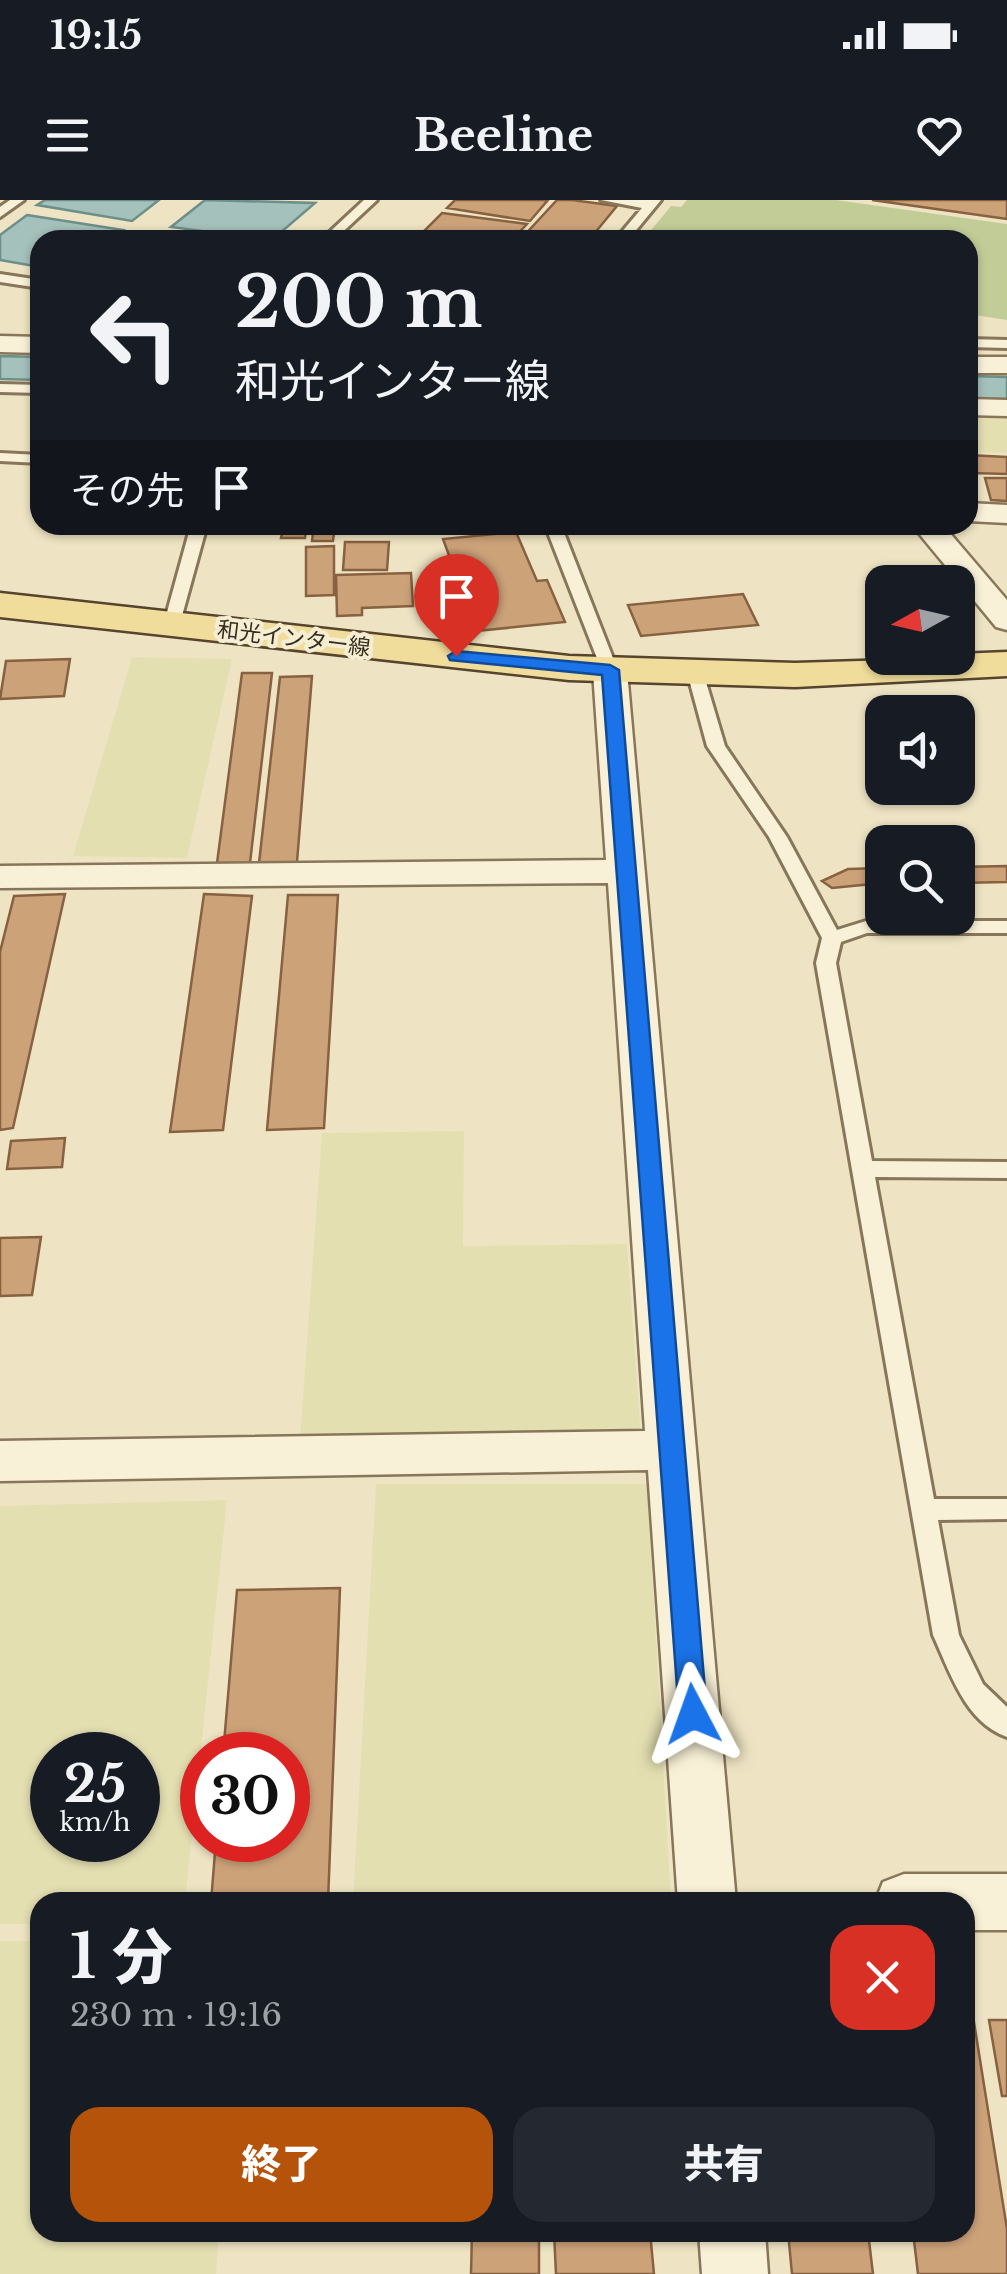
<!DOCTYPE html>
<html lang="ja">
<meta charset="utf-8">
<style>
:root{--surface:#171b24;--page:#242831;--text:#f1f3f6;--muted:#9ea1a6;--accent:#b45309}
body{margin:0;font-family:"Libre Baskerville","Noto Sans JP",serif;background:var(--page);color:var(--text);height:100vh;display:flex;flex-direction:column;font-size:38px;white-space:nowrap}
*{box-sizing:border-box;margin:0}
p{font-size:32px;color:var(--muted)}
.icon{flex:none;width:55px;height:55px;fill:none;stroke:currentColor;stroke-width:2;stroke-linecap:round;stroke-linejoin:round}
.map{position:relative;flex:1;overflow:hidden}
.details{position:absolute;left:30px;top:1692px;width:945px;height:350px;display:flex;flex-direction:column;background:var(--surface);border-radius:30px;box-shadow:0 2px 8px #0004}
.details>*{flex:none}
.guide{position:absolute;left:30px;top:30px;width:948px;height:305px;border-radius:30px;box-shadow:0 2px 8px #0004;background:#171b24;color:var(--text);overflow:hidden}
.needle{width:65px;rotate:262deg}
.buttons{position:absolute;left:865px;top:365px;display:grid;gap:20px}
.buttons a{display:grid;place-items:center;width:110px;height:110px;border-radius:20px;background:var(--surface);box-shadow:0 2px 8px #0004;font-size:50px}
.speed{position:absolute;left:30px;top:1532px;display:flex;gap:20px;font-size:50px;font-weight:700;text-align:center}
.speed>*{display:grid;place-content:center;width:130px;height:130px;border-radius:50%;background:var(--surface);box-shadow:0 2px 8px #0004;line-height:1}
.speed small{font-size:25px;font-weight:400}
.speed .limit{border:15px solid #d22;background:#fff;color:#111}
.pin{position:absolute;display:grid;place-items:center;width:85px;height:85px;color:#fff;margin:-102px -42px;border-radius:50% 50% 50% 0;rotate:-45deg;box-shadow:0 0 10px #0007}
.pin .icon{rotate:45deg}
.me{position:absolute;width:110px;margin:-55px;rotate:356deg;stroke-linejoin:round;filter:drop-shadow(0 0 8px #0008)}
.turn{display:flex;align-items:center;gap:35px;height:210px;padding:0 40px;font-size:45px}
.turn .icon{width:130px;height:130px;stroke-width:2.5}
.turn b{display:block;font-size:70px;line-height:85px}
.then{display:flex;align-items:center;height:95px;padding:0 40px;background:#0003;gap:20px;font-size:38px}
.round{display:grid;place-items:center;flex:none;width:105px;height:105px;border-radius:30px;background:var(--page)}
.summary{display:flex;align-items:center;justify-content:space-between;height:170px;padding:0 40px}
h1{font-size:60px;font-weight:800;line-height:75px}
.action{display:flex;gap:20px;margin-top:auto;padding:20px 40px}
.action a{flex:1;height:115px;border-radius:30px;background:var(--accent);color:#fff;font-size:40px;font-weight:800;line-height:115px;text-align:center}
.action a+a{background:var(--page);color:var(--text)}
.status{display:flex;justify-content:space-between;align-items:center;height:70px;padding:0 50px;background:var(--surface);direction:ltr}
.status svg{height:28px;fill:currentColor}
header{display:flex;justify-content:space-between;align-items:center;height:130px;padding:0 40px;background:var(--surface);font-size:45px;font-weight:800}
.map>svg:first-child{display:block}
.farmland{fill:#e4dfb1;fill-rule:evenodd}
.green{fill:#c2cc97}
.water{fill:#a5c1bb;stroke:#6c8f89;stroke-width:2.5}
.building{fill:#cca279;stroke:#876140;stroke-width:2.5}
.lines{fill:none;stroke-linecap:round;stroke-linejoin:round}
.service-casing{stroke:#88765a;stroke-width:6}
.minor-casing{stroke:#88765a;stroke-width:5}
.primary-casing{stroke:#56442e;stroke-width:5}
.service{fill:#f9f1d7;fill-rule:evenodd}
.minor{fill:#f9f1d7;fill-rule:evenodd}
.primary{fill:#f1dd9b;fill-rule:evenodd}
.route{fill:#1a73e8;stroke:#114b97;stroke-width:2.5}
.labels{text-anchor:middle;stroke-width:8;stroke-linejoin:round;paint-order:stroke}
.far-street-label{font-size:22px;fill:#382d1e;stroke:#f5eed3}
</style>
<div class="status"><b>19:15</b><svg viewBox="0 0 49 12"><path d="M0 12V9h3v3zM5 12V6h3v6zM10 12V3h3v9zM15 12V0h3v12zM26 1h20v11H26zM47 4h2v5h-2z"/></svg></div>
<header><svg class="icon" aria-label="menu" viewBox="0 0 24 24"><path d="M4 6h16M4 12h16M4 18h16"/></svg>Beeline<svg class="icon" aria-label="heart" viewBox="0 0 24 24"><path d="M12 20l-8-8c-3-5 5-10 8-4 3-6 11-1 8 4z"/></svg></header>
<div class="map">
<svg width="1007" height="2074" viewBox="0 0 1007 2074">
<rect width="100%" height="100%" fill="#eee4c3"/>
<path class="farmland" d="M968,211L1007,212V253L968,252Z
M132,457L232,459L187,658L73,656Z
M464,931L463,1046L627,1044L641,1238L300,1240L322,933Z
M376,1284H647L671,1702H353Z
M227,1300L185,1702H40V1724H0V1306ZM138,1555V1640H52V1555Z
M0,1741H40V2032L219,2033L216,2074H0Z"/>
<path class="green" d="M687,0H836L1007,24V120L968,114V40H643L671,6L681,7Z"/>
<path class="water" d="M45,0H159L132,21L37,5Z
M205,0L315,3L272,40L171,27Z
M27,15L123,30L110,40H40V67L0,60V35Z
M0,156L40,157V180L0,179Z
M968,176L1007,177V200L968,199Z"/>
<path class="building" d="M455,0H548L530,21L447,8Z
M557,0H572L617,6L589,40H520Z
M872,0H1007V19Z
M442,13L527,24L512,40L419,36Z
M968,255L1007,257V274L970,273Z
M985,278H1007V301L991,300Z
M284,325H306L305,338H281Z
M314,325H335L333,341H312Z
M516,332L537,381L547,380L565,422L477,431L443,339Z
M345,342H389L387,370H343Z
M334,346V395L306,396V347Z
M411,373L413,406L362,408V415L337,416L336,375Z
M743,394L758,425L641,436L628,405Z
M70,459L64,496L0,499L6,461Z
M242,473H272L250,663H217Z
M312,476L297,662L259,663L280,477Z
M1007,666V682L958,683V667Z
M882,668V683L832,688L822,681L848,669Z
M65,694L13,928L0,930V752L14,696Z
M204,694L252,696L223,930L170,932Z
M288,695H338L324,928L267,930Z
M65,938L62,967L7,969L11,941Z
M41,1037L32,1095L0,1096V1038Z
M340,1388L328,1702H211L216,1640H288V1555H223L237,1390Z
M965,1766L1007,2029V2074H918L913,2032H965Z
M989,1820H1007V1896H1002Z
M472,2032H539V2074H471Z
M554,2032H650L654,2074H556Z
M788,2032H868L873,2074H792Z"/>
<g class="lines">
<defs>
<path id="service" d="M10,0H24L0,17V7Z
M364,0H377L334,40H321Z
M601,0H661L628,40H615L642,8Z
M0,74L40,80V88L0,82Z
M968,139L1007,140V148L968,147Z
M0,184L40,185V193L0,192Z
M0,253L40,255V263L0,261Z
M191,325H207L180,423L172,428L164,423Z
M545,325H561L618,471L616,475L610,476L602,471Z
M695,467L703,472L725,546L787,637L837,730L866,721H1007V733H867L841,742L836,763L872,961L1007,962V978L875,977L934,1299H1007V1319L938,1320L959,1435L983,1484L1007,1507V1537C965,1522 950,1472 933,1435L816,763L822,738L769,637L707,546L687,472Z"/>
<path id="minor" d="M0,136L40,137V153L0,152Z
M968,157H1007V173H968Z
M968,199L1007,200V216L968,215Z
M968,303L1007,305V323L968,321Z
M912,325H943L1007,400V430L996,427Z
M610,461L622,464L627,471L736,1702H678L648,1270L0,1281V1241L645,1231L608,683L0,688V666L606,660L593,471L598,464Z
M904,1674H1007V1730H965V1702H875L883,1682Z
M699,2032H765L768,2074H702Z"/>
<path id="primary" d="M0,393L569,456L795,463L958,458V454L1007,452V476L795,487L569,480L0,417Z"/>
</defs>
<use href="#service" class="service-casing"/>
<use href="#minor" class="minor-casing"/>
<use href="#primary" class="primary-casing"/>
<use href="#service" class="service"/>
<use href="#minor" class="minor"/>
<use href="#primary" class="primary"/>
</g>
<path class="route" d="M456,451L610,465L619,470L707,1514L703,1522L693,1526L683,1522L679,1514L602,475L450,460L448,456Z"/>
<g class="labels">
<g class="far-street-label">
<text transform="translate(294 438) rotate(7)" y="8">和光インター線</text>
</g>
</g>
</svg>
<div class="buttons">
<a><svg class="needle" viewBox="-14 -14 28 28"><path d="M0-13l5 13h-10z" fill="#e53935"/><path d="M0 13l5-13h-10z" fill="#9ea1a6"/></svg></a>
<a><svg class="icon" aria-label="sound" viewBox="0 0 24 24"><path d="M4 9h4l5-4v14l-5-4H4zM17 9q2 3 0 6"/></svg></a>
<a><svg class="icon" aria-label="search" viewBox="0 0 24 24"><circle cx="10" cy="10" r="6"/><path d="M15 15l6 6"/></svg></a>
</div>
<div class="speed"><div>25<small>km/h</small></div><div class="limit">30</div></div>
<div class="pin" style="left:456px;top:456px;background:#d93025"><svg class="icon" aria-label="arrive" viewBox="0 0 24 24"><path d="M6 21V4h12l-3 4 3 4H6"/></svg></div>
<svg class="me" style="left:693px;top:1514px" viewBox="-20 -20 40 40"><path d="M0-17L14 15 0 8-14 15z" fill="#1a73e8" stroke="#fff" stroke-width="4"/></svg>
<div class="guide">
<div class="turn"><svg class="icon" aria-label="left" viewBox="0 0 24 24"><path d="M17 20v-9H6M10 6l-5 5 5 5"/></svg><div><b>200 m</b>和光インター線</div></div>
<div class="then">その先<svg class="icon" aria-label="arrive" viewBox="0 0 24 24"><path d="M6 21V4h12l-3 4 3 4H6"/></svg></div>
</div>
<section class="details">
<div class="summary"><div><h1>1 分</h1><p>230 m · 19:16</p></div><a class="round" style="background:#d93025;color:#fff"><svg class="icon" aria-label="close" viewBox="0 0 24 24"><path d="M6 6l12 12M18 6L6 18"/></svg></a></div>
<div class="action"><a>終了</a><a>共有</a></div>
</section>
</div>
